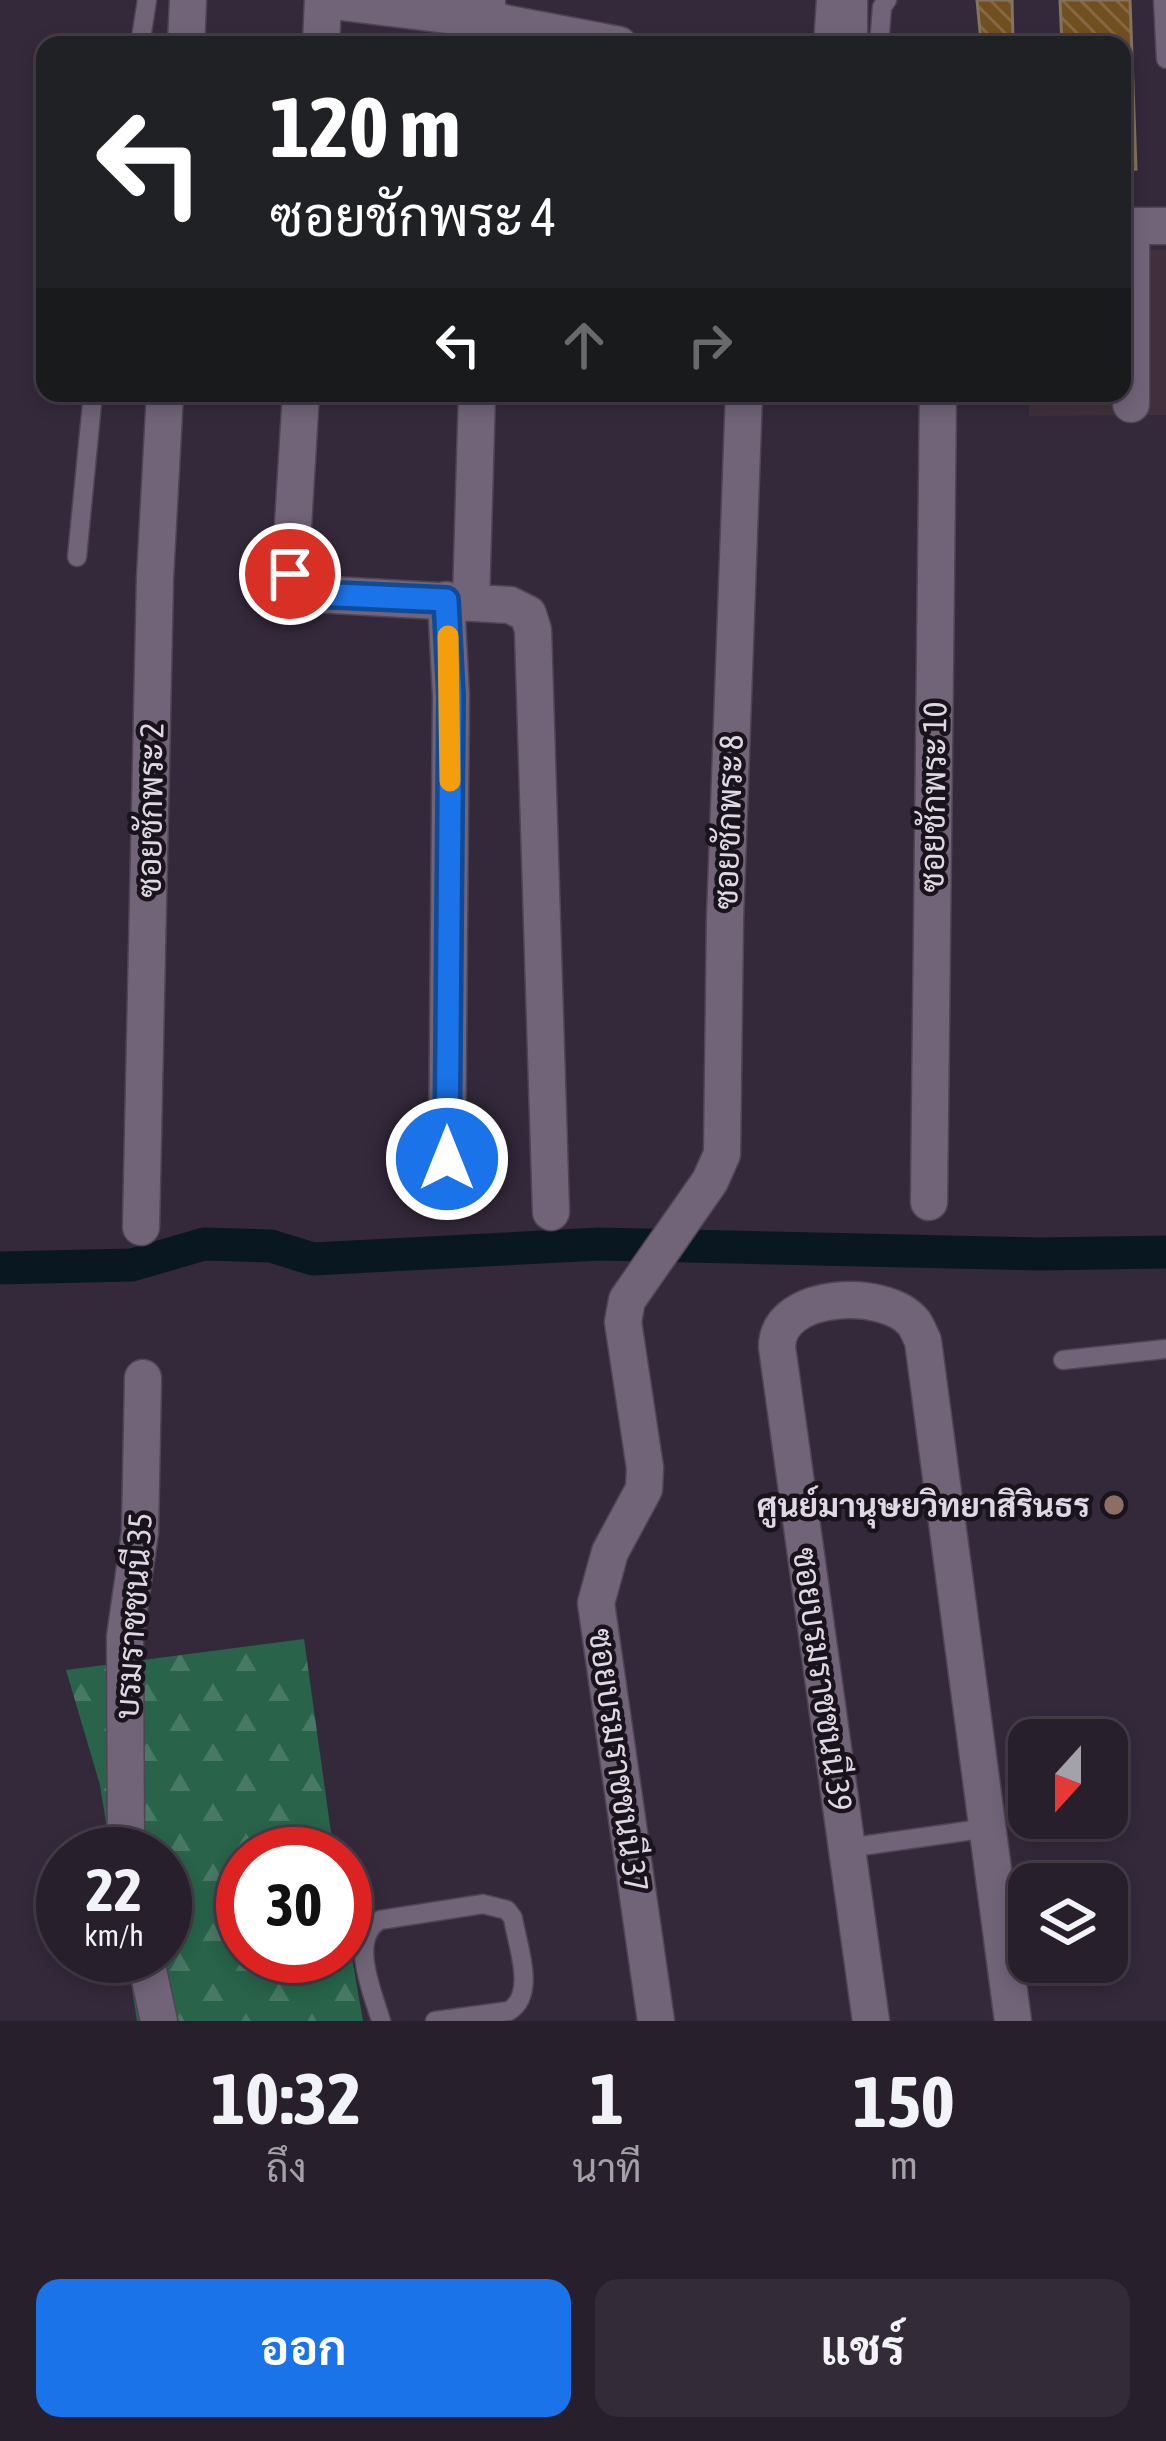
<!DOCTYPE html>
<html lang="th">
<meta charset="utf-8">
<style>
:root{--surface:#271f2c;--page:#332c38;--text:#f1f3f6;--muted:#a4a2a9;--line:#433d48;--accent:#1a73e8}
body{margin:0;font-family:"Asap Condensed",Sarabun,sans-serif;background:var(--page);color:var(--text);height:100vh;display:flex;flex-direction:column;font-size:45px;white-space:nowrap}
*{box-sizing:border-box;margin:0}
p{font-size:39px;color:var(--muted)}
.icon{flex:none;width:66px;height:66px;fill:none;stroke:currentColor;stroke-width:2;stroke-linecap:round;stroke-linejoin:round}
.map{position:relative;height:2021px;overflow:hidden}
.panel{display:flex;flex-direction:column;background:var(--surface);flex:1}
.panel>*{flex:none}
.hud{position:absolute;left:36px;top:36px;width:1095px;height:366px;border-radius:24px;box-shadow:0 6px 18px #0003,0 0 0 3px var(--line);background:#202124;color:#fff;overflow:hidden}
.needle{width:78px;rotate:201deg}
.tools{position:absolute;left:1008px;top:1719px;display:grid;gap:24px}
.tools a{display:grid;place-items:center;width:120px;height:120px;border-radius:24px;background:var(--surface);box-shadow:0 6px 18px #0003,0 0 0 3px var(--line);font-size:60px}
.speed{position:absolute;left:36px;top:1827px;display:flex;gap:24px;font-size:60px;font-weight:700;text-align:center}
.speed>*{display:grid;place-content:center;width:156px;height:156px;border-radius:50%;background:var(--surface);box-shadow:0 6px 18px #0003,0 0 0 3px var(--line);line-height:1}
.speed small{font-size:30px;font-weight:400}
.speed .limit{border:18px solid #d22;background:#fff;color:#111}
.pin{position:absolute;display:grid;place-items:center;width:102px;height:102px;color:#fff;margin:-51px;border:6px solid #fff;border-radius:50%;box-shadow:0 3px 12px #0007}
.me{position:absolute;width:132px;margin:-66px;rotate:0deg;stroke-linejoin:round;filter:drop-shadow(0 0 9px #0008)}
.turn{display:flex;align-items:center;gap:42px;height:252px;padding:0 36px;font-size:54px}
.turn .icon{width:156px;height:156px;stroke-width:2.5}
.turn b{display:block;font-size:84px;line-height:102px}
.lanes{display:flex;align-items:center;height:114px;padding:0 36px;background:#0003;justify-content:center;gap:60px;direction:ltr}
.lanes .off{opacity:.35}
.eta{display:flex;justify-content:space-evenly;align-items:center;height:204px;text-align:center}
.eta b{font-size:72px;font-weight:700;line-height:84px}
.primary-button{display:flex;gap:24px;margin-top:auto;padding:24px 36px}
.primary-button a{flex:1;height:138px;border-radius:24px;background:var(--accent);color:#fff;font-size:48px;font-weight:700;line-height:138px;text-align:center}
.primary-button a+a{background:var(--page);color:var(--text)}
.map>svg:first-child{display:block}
.commercial{fill:#41303b}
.forest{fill:url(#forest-firs)}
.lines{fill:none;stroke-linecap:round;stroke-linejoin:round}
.canal{stroke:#091820;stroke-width:33}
.building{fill:url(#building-back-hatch);stroke:#84735f;stroke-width:3}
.service-casing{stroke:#4f4554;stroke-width:21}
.minor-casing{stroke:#4f4554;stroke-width:39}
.tertiary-casing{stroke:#4f4554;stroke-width:39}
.service{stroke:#716479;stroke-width:18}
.minor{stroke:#716479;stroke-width:36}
.tertiary{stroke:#716479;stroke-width:36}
.route-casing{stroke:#114b97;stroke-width:30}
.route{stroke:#1a73e8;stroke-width:21}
.slow{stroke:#f59e0b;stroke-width:21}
.education-dot{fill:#8d6e63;stroke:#19141c;stroke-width:4.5}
.labels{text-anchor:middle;stroke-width:9;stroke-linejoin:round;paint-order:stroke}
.street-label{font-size:33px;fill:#dfd8e4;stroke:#19141c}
.poi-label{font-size:33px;font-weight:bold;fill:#dfd8e4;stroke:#19141c;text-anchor:end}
</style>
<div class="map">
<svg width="1166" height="2021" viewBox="0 0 1166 2021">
<defs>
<pattern id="forest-firs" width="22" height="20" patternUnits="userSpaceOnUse" patternTransform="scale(3)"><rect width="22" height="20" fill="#28634a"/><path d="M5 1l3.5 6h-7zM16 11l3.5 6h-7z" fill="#477964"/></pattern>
<pattern id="building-back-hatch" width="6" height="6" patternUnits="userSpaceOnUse" patternTransform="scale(3)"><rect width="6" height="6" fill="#724f21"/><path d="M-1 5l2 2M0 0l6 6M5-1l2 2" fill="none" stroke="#866841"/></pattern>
</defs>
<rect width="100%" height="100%" fill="#34293b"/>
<path class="commercial" d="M1122,249L1166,250V415L1029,416V393H1122Z"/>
<path class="forest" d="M304,1639L334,1854H243V1956H345V1918L363,2021H137L127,1956H165V1854H111L100,1785L66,1670Z"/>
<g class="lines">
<path class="canal" d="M0,1268L132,1265L204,1244L271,1246L313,1259L600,1244L1040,1254L1166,1252"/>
</g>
<path class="building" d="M977,0H1012L1013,42H981Z
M1060,0H1130L1136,169L1122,170V45H1062Z"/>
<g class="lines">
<defs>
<path id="service" d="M1163,0L1166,59
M140,45L147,0
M823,45L826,0
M879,45L882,7L887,0
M77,557L93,393
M1063,1360L1166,1349
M847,1848L988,1828
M381,2021C373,1993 348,1938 380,1920L483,1904L507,1910L513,1918C517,1945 537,1994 509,2011L435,2021"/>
<path id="minor" d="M487,0V45
M186,45L188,0
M321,45L323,0
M849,45V0
M1131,227V404
M301,393L290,575L295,584L315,594L510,605L528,614L533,630L551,1212
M446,600L451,696L447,1159
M471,601L477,393
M929,1202L938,393
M141,1227L155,578L165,393
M126,1854L125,1637L140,1532L143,1378
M145,1956L159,2021
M656,2021L596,1603L610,1552L644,1489L645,1468L623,1322L627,1300L710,1181L722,1154L725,919L744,393
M871,2021L777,1347C777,1291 887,1288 914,1323C918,1329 920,1335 923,1341L1013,2021"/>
<path id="tertiary" d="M325,0L488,20L619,45
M1122,226H1166"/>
</defs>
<use href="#service" class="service-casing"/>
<use href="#minor" class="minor-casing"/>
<use href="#tertiary" class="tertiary-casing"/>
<use href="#service" class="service"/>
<use href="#minor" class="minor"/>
<use href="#tertiary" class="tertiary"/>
</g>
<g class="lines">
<defs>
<path id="route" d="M290,574L295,584L315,594L446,600L451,696L447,1159"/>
</defs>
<use href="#route" class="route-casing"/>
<use href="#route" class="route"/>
<path class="slow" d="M448,636L450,781"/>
</g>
<circle class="education-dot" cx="1114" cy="1505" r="12"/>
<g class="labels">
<g class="street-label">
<text transform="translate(933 797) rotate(-89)" y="12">ซอยชักพระ 10</text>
<text transform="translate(150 810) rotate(-89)" y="12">ซอยชักพระ 2</text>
<text transform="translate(728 822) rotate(-88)" y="12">ซอยชักพระ 8</text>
<text transform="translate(133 1616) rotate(-86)" y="12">บรมราชชนนี 35</text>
<text transform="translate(823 1679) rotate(82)" y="12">ซอยบรมราชชนนี 39</text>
<text transform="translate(619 1760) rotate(82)" y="12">ซอยบรมราชชนนี 37</text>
</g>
<g class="poi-label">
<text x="1090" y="1517">ศูนย์มานุษยวิทยาสิรินธร</text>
</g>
</g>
</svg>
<div class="tools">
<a><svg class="needle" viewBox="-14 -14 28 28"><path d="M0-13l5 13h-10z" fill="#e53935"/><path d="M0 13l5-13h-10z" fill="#a4a2a9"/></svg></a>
<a><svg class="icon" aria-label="layers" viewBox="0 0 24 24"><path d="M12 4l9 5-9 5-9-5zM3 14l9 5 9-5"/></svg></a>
</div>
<div class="speed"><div>22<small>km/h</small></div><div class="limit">30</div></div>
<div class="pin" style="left:290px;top:574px;background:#d93025"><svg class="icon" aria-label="arrive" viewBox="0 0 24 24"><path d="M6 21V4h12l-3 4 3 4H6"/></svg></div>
<svg class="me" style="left:447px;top:1159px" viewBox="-20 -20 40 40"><circle r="17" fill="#1a73e8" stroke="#fff" stroke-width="3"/><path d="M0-11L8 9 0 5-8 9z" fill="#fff"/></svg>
<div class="hud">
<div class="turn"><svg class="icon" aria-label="left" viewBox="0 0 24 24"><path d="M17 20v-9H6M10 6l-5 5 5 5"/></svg><div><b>120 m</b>ซอยชักพระ 4</div></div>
<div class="lanes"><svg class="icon" aria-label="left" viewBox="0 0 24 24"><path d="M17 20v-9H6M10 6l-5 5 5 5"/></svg><svg class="icon off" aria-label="ahead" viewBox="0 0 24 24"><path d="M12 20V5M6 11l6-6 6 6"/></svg><svg class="icon off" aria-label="right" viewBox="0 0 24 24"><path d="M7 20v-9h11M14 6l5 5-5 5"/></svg></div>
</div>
</div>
<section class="panel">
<div class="eta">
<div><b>10:32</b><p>ถึง</p></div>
<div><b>1</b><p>นาที</p></div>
<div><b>150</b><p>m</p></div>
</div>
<div class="primary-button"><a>ออก</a><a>แชร์</a></div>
</section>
